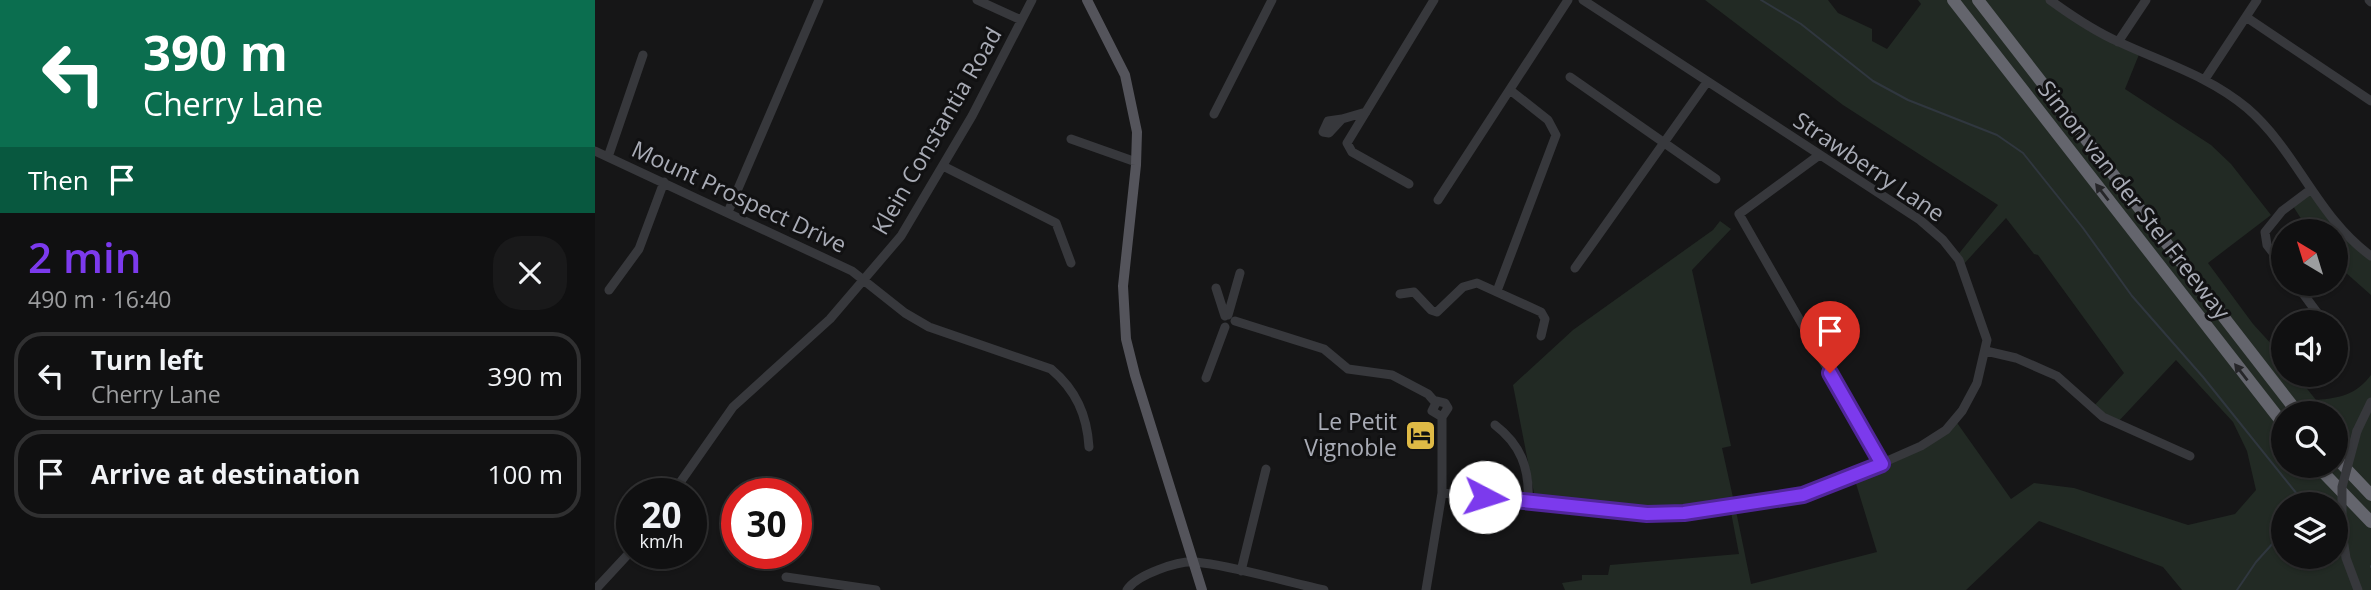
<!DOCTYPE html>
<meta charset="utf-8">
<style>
:root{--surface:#101011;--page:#19191a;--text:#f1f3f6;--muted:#9c9d9f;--line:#303031;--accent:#7c3aed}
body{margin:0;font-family:"Open Sans",sans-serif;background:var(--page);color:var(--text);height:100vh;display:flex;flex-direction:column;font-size:26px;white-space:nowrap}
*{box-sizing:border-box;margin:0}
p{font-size:23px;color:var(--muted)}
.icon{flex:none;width:38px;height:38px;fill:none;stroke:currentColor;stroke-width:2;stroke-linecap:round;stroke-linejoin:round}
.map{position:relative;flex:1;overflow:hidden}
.details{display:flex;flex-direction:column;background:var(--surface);width:595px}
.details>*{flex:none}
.hud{background:#0b6e4f;color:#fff;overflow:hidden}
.needle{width:46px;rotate:322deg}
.tools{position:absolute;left:1676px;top:219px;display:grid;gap:14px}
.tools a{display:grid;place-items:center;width:77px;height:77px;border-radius:50%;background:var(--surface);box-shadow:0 2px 5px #0004,0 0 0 2px var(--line);font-size:35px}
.speed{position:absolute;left:21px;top:478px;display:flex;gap:14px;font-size:35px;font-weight:700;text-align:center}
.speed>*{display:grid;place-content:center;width:91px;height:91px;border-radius:50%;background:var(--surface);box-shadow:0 2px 5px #0004,0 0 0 2px var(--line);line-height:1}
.speed small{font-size:18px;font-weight:400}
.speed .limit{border:10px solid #d22;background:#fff;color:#111}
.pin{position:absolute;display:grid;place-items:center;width:60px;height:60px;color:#fff;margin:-72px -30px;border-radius:50% 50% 50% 0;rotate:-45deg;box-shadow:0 0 7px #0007}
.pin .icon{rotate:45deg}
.me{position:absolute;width:77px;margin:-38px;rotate:95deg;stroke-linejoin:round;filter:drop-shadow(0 0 5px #0008)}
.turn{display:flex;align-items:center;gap:24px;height:147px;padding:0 28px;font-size:32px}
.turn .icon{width:91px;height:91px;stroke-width:2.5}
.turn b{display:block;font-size:49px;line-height:60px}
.then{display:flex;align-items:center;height:66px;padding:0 28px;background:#0003;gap:14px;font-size:26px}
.round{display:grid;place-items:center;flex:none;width:74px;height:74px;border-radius:28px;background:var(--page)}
.overview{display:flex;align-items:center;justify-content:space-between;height:119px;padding:0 28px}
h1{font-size:42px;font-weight:600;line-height:52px;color:var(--accent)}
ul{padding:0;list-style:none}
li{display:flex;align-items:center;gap:21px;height:88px;margin:0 14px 10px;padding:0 14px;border:4px solid var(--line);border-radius:28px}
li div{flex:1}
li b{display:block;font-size:26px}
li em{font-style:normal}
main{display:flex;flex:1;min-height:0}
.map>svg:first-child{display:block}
.green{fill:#222a24;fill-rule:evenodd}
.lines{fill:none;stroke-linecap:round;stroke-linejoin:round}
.stream{stroke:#30373f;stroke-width:2}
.minor{stroke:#37383c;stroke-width:9}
.major{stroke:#54545b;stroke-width:10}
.highway{stroke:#64656d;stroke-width:12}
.minor-bridge{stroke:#37383c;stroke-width:9}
.oneway{fill:#262629}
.route-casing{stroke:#51269a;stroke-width:18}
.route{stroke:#7c3aed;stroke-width:12}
.labels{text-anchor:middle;stroke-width:6;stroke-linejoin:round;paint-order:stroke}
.street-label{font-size:23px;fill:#a9acb6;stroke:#111112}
.poi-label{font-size:23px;fill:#a9acb6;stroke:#111112;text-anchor:end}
</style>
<main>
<section class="details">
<div class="hud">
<div class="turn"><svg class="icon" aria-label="left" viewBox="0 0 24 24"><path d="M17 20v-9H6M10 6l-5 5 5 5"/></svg><div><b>390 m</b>Cherry Lane</div></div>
<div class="then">Then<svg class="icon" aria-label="arrive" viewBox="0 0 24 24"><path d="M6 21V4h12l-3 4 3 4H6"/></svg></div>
</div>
<div class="overview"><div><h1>2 min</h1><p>490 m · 16:40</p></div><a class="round"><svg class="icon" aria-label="close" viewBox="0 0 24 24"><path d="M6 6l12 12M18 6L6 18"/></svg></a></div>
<ul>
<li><svg class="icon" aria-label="left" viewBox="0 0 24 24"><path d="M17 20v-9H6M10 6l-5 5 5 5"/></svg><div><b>Turn left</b><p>Cherry Lane</p></div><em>390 m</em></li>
<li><svg class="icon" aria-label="arrive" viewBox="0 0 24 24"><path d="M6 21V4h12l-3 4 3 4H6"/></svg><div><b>Arrive at destination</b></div><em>100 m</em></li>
</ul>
</section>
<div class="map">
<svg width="1776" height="590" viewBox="0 0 1776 590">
<rect width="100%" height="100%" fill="#161617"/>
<path class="green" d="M1110,0H1233L1243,13L1277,29V41L1292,49L1326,4L1323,0H1455L1545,52L1530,89L1616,145L1636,164L1676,215L1613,263L1658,324L1689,358V374L1701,375L1721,400C1745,398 1761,395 1776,375V590H1587L1568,567L1444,521L1371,590H970L967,583L987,580V575H1013L1015,565L1144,554L1135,507L1140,506L1156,584L1282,552L1259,477L1326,446L1360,420L1416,499L1439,483L1479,488L1593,525L1640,514L1661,490L1652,451L1638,422L1581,360L1522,423L1497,408L1529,373L1443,255L1439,254L1411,218L1367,266L1362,256L1403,205L1248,105ZM1689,413H1741V466H1689ZM1689,504H1741V556H1689Z
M1715,190L1776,256V295L1741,264V231H1714L1696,203Z
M1125,221L1136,229L1097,270L1136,446L1127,448L1139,502L1056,510L947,495L940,498L918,385L978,330L1118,230Z"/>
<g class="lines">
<path class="stream" d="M1166,0L1206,24L1278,81L1313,100L1402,135L1428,153L1488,228L1537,296L1608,377L1710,504
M1776,566V567
M1642,590L1661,562L1689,531"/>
<path class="minor" d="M382,0L426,20
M1455,0C1477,16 1499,31 1524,42C1569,63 1614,76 1652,108C1702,151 1722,217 1776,256
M1774,0L1776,2
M1651,17L1776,101
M1523,42L1551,0
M975,77L1121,179
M1610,79L1662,0
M619,114L677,0
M747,119L733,121L728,132L734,133L747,119L771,112
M476,139L541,162
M0,151L257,271L310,313L334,327L456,369C481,390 492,415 494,447
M1223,156L1144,214L1287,464
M13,157L48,55
M348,166L461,223L476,263
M814,184L757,152L752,143L839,0
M843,200L973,0
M133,212L224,0
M1689,267L1672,245L1670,232L1687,211L1715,190
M980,268L1112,82
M1701,284L1729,322
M621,288L630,316
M14,290L44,249L69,182
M902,291L961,135L953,120L915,90
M805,294L819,292L836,310L842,312L868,287L882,283L946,312L950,319L946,336
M633,315L645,273
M640,321L729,349L753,369L797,375L833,394L840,402
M1391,351L1421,358L1462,376L1508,417L1595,456
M611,378L630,327
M900,425C925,444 935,468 933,501
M1762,431L1776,402
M847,493L1052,514L1089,513L1226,490L1326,446L1351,430L1367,411L1382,383L1392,340L1364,260L1348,240L1325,220L988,0
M77,494L138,407L235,319L306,236L377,116L437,0
M1747,532L1751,558L1763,590
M646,571L671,469
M191,577L281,590
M0,590L37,550
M532,590C541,575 584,560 601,562C644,567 687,581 729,590
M831,590L847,493V417L853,408L850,403L842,401L837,411L847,417"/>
<path class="major" d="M492,0L530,75L542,132L541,165L528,286L531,339L540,375L607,590"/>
<path class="highway" d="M1358,0L1689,425
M1383,0L1703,413
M1741,458L1776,495
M1722,466L1776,522"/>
<path class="minor-bridge" d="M1747,532V487L1762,431"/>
</g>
<defs><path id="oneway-solid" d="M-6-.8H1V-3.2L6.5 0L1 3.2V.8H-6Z" transform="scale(1.75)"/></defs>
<g class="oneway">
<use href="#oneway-solid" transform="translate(1507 192) rotate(-128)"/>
<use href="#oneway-solid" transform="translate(1646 372) rotate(-128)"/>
</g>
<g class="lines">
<defs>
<path id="route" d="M890,497L1052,514L1089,513L1208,495L1287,464L1235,373"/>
</defs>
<use href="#route" class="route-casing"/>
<use href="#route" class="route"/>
</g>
<defs>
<symbol id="hotel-square" viewBox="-11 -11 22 22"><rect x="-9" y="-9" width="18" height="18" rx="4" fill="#dfba46" stroke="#111112"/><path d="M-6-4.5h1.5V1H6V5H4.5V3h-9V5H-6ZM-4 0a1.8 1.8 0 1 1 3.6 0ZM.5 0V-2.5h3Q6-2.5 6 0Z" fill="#111"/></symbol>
</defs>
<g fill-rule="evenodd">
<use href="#hotel-square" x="808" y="418" width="35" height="35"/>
</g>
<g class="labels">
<g class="street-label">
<text transform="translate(342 131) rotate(-60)" y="8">Klein Constantia Road</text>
<text transform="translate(1274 167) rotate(34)" y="8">Strawberry Lane</text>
<text transform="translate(144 197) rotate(25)" y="8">Mount Prospect Drive</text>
<text transform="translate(1539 200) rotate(52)" y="8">Simon van der Stel Freeway</text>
</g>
<g class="poi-label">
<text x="802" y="430">Le Petit<tspan x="802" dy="26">Vignoble</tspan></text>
</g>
</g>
</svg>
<div class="tools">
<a><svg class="needle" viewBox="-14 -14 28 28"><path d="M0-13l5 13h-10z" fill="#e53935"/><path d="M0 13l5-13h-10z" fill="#9c9d9f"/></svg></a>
<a><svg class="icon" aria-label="sound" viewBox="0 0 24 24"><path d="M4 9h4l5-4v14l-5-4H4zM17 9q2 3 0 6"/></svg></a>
<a><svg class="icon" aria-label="search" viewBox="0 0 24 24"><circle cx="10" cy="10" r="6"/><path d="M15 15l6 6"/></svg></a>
<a><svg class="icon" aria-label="layers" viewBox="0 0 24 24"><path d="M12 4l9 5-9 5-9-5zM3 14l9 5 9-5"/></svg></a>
</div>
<div class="speed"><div>20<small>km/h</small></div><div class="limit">30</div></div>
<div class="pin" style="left:1235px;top:373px;background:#d93025"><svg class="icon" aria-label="arrive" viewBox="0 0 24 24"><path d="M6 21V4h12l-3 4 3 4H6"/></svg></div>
<svg class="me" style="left:890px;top:497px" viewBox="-20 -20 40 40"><circle r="19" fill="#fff"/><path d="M0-13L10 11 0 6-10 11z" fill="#7c3aed"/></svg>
</div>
</main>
